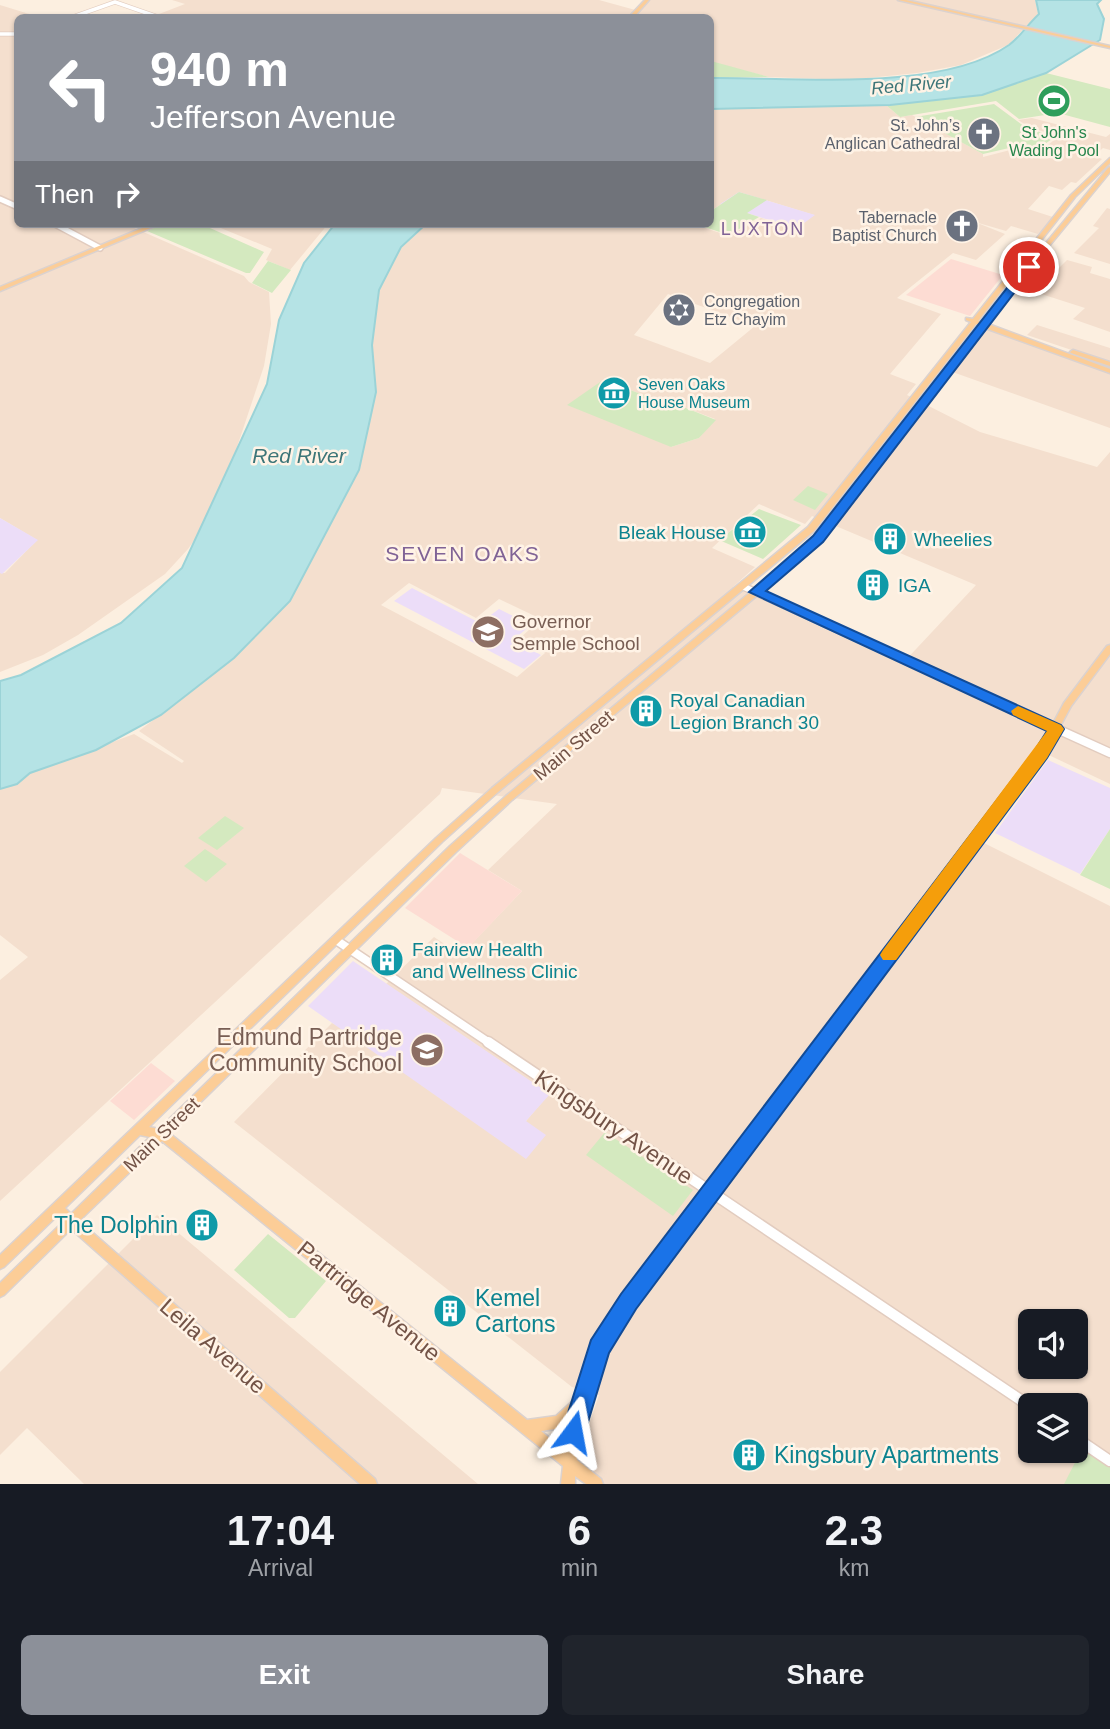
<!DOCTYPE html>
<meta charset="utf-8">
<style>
:root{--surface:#171b24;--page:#20242c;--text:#f1f3f6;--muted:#9ea1a6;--accent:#8c9099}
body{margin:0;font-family:Arial,sans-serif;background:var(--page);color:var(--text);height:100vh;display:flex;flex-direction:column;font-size:26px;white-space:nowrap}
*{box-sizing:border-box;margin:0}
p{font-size:23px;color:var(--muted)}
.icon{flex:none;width:38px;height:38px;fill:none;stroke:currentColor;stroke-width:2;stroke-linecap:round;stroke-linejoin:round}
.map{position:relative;height:1484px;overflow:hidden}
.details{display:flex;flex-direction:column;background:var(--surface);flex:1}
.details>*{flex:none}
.banner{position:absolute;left:14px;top:14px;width:700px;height:214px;border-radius:10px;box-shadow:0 2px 5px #0004;background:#8c9099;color:#fff;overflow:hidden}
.buttons{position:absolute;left:1018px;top:1309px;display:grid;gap:14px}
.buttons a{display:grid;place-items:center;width:70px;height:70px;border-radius:10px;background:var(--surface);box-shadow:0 2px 5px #0004;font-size:35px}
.pin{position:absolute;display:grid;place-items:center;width:60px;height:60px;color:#fff;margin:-30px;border:4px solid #fff;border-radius:50%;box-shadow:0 2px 7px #0007}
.me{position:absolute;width:77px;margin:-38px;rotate:13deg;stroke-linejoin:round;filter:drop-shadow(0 0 5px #0008)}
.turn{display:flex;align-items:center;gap:24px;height:147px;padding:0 21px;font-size:32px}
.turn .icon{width:91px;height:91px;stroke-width:2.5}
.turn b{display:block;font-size:49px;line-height:60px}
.then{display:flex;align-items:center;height:66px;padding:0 21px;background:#0003;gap:14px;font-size:26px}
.eta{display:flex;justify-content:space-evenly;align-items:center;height:119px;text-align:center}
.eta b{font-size:42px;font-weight:700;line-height:49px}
.cta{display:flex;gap:14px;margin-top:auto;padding:14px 21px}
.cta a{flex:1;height:80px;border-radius:10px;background:var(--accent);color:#fff;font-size:28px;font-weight:700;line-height:80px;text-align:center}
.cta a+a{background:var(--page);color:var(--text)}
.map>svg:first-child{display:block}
.residential{fill:#f4dfce;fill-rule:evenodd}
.commercial{fill:#fddcd3}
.education{fill:#ecddf8}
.green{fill:#d4e9bf}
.water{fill:#b5e3e5;stroke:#9bd3d7;stroke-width:2}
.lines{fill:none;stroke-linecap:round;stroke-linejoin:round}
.minor-far4-casing{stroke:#e2ccbf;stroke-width:5}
.minor-far3-casing{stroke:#e2ccbf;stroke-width:8}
.minor-far2-casing{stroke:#e2ccbf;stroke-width:9}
.minor-far1-casing{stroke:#e2ccbf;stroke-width:11}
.minor-casing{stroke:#e2ccbf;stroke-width:13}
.major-casing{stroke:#dbd2cf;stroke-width:3}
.minor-far4{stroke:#fff;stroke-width:3.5}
.minor-far3{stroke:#fff;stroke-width:5}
.minor-far2{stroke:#fff;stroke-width:6}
.minor-far1{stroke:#fff;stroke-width:8}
.minor{stroke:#fff;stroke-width:10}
.major{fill:#fccd97;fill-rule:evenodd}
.route{fill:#1a73e8;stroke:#114b97;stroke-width:2}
.slow{fill:#f59e0b}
.labels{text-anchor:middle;stroke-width:5;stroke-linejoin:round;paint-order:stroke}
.far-worship-label{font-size:16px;fill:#5b616d;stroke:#fff3e6;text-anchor:end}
.far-leisure-label{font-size:16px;fill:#27864d;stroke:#fff3e6}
.far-culture-label{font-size:16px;fill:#0d838f;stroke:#fff3e6;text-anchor:start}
.far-water-label{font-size:18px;font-style:italic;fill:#3c7578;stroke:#fff3e6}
.far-neighbourhood-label{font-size:18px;letter-spacing:2px;fill:#806396;stroke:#fff3e6}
.culture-label{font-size:19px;fill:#0d838f;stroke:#fff3e6;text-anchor:start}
.education-label{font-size:19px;fill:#785e54;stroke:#fff3e6;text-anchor:start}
.street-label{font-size:19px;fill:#735347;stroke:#fff3e6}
.water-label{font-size:21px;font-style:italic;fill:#3c7578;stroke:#fff3e6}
.neighbourhood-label{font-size:21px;letter-spacing:2px;fill:#806396;stroke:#fff3e6}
.near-education-label{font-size:23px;fill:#785e54;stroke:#fff3e6;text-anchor:end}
.near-street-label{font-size:23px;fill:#735347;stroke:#fff3e6}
.near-culture-label{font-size:23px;fill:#0d838f;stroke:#fff3e6;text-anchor:start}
</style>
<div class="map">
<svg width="1110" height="1484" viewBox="0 0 1110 1484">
<rect width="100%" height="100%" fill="#fcefe0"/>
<path class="residential" d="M172,0H599L639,11L650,0H1035L1038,14L1008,45L961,65L917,73L848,80L769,77L711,62L710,18H169L159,14L185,4Z
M0,5L39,17L18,18V224H137L132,227L244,276L249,282L269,292L271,324L264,366L234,456L203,528L188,549L165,574L78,635L43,655L0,672V573H5L37,540L0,518Z
M886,105L900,117L912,115L983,154V157L1014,149L1037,154L1059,136L1031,128L1018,120L1032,118L1106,137L1110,134V150L1103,148L1094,156L1102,159L1076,183L1071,182L1062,190L1049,186L1028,209L1056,218L1038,234L1011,226L1006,231L975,222L1005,234L976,260L953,253L897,298L941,314L890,374L916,384L907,395L980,432L1097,467L1110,452V784L1036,749L981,833L968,835L1110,906V1484H585L590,1422L599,1395L572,1387L234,1122L332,1023L526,1121L549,1094L386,984L434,937L461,955L522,891L488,870L557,804L442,788L440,794L0,1201V980L28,957L0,935V789L17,784L30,773L134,734L182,763L184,761L139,731L234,658L290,601L362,308L414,224H694L729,236L761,218L795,229L814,215L739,192L711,211V109ZM668,294L755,326L710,363L634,335ZM603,380L668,404L671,402L715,419L699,438L671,447ZM759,504L805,524L812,516L976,585L902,664L733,587L755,567L712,548ZM409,583L476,618L499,599L541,619L519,639L545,653L517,677L381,605ZM1031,1321H1076V1367H1031ZM1031,1405H1076V1451H1031Z
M1107,208L1110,209V264L1074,253L1099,228L1093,226Z
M211,224H328L290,270L266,260L272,249Z
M1067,260L1092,267L1090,273L1110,279V332L1073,319L1085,308L1035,292Z
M1037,325L1110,348V363L1027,335Z
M977,326L1110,371V428L944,369Z
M157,1215L478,1484H84L27,1428L0,1455V1372Z"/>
<path class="commercial" d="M951,259L1003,275L970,316L906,295Z
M460,853L522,891L468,948L405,908Z
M151,1063L175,1081L134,1120L110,1101Z"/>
<path class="education" d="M739,192L815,215L796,229L720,204Z
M0,518L38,540L2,574L0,573Z
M412,588L480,623L499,609L531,625L513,640L541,655L524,669L394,601Z
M1048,760L1110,788V829L1080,874L995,833Z
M353,961L550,1094L526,1121L546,1135L526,1159L308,1006Z"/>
<path class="green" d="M711,61L769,77L711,78Z
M1046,73L1110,89V127L1058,113L1019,119L996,101L900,117L886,105L982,95Z
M994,104L1025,127L1055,137L1036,150L1018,146L983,154L915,117Z
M739,192L767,200L747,213L759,217L729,235L695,224H710L711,211Z
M163,224H201L264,252L250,273H246L147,231Z
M268,261L291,270L272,293L252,283Z
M603,380L668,404L671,402L716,420L699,438L671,447L567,405Z
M808,486L828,494L815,510L793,500Z
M759,509L801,525L763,559L719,540Z
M225,816L244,828L217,850L198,838Z
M1110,829V889L1080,875Z
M205,849L227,864L206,882L184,866Z
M605,1132L693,1190L673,1216L586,1155Z
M268,1234L326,1281L295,1318H289L234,1270Z
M1083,1447L1110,1466V1484H1064Z"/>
<path class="water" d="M1036,0H1101L1097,4L1104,19L1100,40L1046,73L982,95L890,105L711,109L710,78C793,77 940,93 1009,45C1021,36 1028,24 1039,14Z
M335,224H426L401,247L379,290L372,345L376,392L359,470L290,601L234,658L161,715L96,750L30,773L17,784L0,789V681L21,675L121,623L182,568L267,384L279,320L304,263Z"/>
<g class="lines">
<defs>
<path id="minor-far4" d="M70,18L115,2L161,18
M0,34H18"/>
<path id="minor-far3" d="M0,199L18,207
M55,224L100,248"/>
<path id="minor-far2" d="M742,586L973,691"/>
<path id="minor-far1" d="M969,689L1110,753
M336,940L491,1044"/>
<path id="minor" d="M488,1042L1031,1407
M1076,1438L1110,1461"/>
<path id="major" d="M645,0H649L633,18H628Z
M898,0H906L1110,46V48Z
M1110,158V163L1075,197L978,321L983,322L1027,266L1108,168L1110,167V172L1031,268L988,324L1110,369V373L985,328L819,544L512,800L456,852L169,1133L527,1420L556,1416L577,1397L587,1366L599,1340L625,1297L1038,752L1064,703L1107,646L1110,645V654L1071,706L1044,756L633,1305C601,1357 585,1398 577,1458V1460L601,1479L603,1484H586L575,1476V1484H561L563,1466L162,1141L79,1221L375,1479L377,1484H360L71,1229L4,1295L0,1297V1283L63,1222L57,1216L4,1267L0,1269V1255L436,838L492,788L808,527L971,322L966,320V318L973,319L1071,195ZM976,324L980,326L813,540L506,796L450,846L159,1129L149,1127L442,842L498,792L814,531ZM140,1135L150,1137L71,1214L65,1208ZM571,1420L565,1451L541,1431C554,1429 560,1430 571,1420Z
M152,224H160L0,291V287Z
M1073,350L1110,362V366L1071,353L1070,352Z"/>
</defs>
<use href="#minor-far4" class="minor-far4-casing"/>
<use href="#minor-far3" class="minor-far3-casing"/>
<use href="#minor-far2" class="minor-far2-casing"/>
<use href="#minor-far1" class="minor-far1-casing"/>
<use href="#minor" class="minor-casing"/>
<use href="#major" class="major-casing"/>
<use href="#minor-far4" class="minor-far4"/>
<use href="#minor-far3" class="minor-far3"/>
<use href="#minor-far2" class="minor-far2"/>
<use href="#minor-far1" class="minor-far1"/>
<use href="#minor" class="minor"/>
<use href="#major" class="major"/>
</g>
<path class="route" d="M1025,265L1034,267L823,542L766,591L1061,725L1064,729L1047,758L636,1309L609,1353L585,1432L582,1440L573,1443L565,1440L562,1432L591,1340L621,1294L1035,750L1047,731L749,592L813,536Z"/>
<path class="slow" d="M1018,706L1061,725L1064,729L1047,758L896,960H883L880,955L883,950L1047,731L1013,715L1011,711Z"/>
<defs>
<symbol id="stadium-disc" viewBox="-11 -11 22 22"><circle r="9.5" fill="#2e9e5b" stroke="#fff3e6"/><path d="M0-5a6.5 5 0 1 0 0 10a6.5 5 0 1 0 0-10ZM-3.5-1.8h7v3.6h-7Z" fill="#fff"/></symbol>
<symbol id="church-disc" viewBox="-11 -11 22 22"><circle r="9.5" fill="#6b7280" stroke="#fff3e6"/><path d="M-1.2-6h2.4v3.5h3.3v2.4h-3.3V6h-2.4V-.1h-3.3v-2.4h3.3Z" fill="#fff"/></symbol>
<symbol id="synagogue-disc" viewBox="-11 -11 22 22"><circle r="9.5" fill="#6b7280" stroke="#fff3e6"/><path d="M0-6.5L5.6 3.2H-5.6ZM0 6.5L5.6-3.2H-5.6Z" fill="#fff"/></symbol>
<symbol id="museum-disc" viewBox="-11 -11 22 22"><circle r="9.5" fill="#0f9aa8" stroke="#fff3e6"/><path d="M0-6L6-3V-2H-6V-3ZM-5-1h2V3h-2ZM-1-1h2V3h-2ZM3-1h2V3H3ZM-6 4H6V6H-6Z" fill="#fff"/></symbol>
<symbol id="building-disc" viewBox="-11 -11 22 22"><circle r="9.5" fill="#0f9aa8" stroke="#fff3e6"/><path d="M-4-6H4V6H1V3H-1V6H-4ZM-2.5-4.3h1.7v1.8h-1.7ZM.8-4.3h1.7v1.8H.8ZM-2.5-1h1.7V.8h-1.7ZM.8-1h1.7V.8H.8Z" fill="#fff"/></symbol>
<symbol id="school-disc" viewBox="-11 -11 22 22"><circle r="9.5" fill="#8d6e63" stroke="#fff3e6"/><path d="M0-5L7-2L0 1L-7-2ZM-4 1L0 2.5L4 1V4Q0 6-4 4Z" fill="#fff"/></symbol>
</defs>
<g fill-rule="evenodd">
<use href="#stadium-disc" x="1035" y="82" width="38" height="38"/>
<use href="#church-disc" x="965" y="115" width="38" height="38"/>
<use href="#church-disc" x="943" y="207" width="38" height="38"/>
<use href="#synagogue-disc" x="660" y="291" width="38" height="38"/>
<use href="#museum-disc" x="595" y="374" width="38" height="38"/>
<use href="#museum-disc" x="731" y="513" width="38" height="38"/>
<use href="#building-disc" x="871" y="520" width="38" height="38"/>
<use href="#building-disc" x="854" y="566" width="38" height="38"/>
<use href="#school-disc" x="469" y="613" width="38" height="38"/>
<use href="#building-disc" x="627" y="692" width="38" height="38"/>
<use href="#building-disc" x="368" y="941" width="38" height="38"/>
<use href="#school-disc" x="408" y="1031" width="38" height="38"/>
<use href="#building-disc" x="183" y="1206" width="38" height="38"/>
<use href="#building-disc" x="431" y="1292" width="38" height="38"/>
<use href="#building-disc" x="730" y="1436" width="38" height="38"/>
</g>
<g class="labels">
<g class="far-worship-label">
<text x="960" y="131">St. John’s<tspan x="960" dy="18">Anglican Cathedral</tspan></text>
<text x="937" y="223">Tabernacle<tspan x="937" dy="18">Baptist Church</tspan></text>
<text x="704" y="307" text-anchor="start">Congregation<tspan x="704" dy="18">Etz Chayim</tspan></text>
</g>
<g class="far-leisure-label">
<text x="1054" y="138">St John's<tspan x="1054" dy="18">Wading Pool</tspan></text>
</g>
<g class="far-culture-label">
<text x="638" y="390">Seven Oaks<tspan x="638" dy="18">House Museum</tspan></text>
</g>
<g class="far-water-label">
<text transform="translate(911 85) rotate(-5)" y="6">Red River</text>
</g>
<g class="far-neighbourhood-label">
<text x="763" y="235">LUXTON</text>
</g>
<g class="culture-label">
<text x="726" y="539" text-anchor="end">Bleak House</text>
<text x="914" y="546">Wheelies</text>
<text x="898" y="592">IGA</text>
<text x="670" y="707">Royal Canadian<tspan x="670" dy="22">Legion Branch 30</tspan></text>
<text x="412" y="956">Fairview Health<tspan x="412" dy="22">and Wellness Clinic</tspan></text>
</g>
<g class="education-label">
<text x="512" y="628">Governor<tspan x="512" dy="22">Semple School</tspan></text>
</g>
<g class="street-label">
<text transform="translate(573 745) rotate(-40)" y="7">Main Street</text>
<text transform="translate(161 1134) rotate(-44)" y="7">Main Street</text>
</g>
<g class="water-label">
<text x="299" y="463">Red River</text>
</g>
<g class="neighbourhood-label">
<text x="463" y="561">SEVEN OAKS</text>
</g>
<g class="near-education-label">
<text x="402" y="1045">Edmund Partridge<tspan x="402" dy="26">Community School</tspan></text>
</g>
<g class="near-street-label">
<text transform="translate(614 1127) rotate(34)" y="8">Kingsbury Avenue</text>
<text transform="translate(369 1301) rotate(39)" y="8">Partridge Avenue</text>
<text transform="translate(213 1346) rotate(41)" y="8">Leila Avenue</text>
</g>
<g class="near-culture-label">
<text x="178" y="1233" text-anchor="end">The Dolphin</text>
<text x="475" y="1306">Kemel<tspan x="475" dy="26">Cartons</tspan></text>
<text x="774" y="1463">Kingsbury Apartments</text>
</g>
</g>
</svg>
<div class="buttons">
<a><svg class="icon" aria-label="sound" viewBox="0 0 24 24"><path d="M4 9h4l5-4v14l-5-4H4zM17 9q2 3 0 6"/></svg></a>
<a><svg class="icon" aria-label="layers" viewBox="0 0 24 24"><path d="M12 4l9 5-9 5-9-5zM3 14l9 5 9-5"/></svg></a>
</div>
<div class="pin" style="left:1029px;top:267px;background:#d93025"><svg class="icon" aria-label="arrive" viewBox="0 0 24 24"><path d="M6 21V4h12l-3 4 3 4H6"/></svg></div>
<svg class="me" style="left:573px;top:1432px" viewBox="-20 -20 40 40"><path d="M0-17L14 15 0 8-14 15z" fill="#1a73e8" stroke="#fff" stroke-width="4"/></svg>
<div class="banner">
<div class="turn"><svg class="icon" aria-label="left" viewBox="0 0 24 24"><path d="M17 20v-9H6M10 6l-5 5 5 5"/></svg><div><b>940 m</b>Jefferson Avenue</div></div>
<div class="then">Then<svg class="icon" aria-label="right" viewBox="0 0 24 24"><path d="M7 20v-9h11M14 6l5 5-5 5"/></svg></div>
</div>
</div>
<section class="details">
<div class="eta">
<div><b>17:04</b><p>Arrival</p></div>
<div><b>6</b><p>min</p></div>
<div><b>2.3</b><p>km</p></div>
</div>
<div class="cta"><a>Exit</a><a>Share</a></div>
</section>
